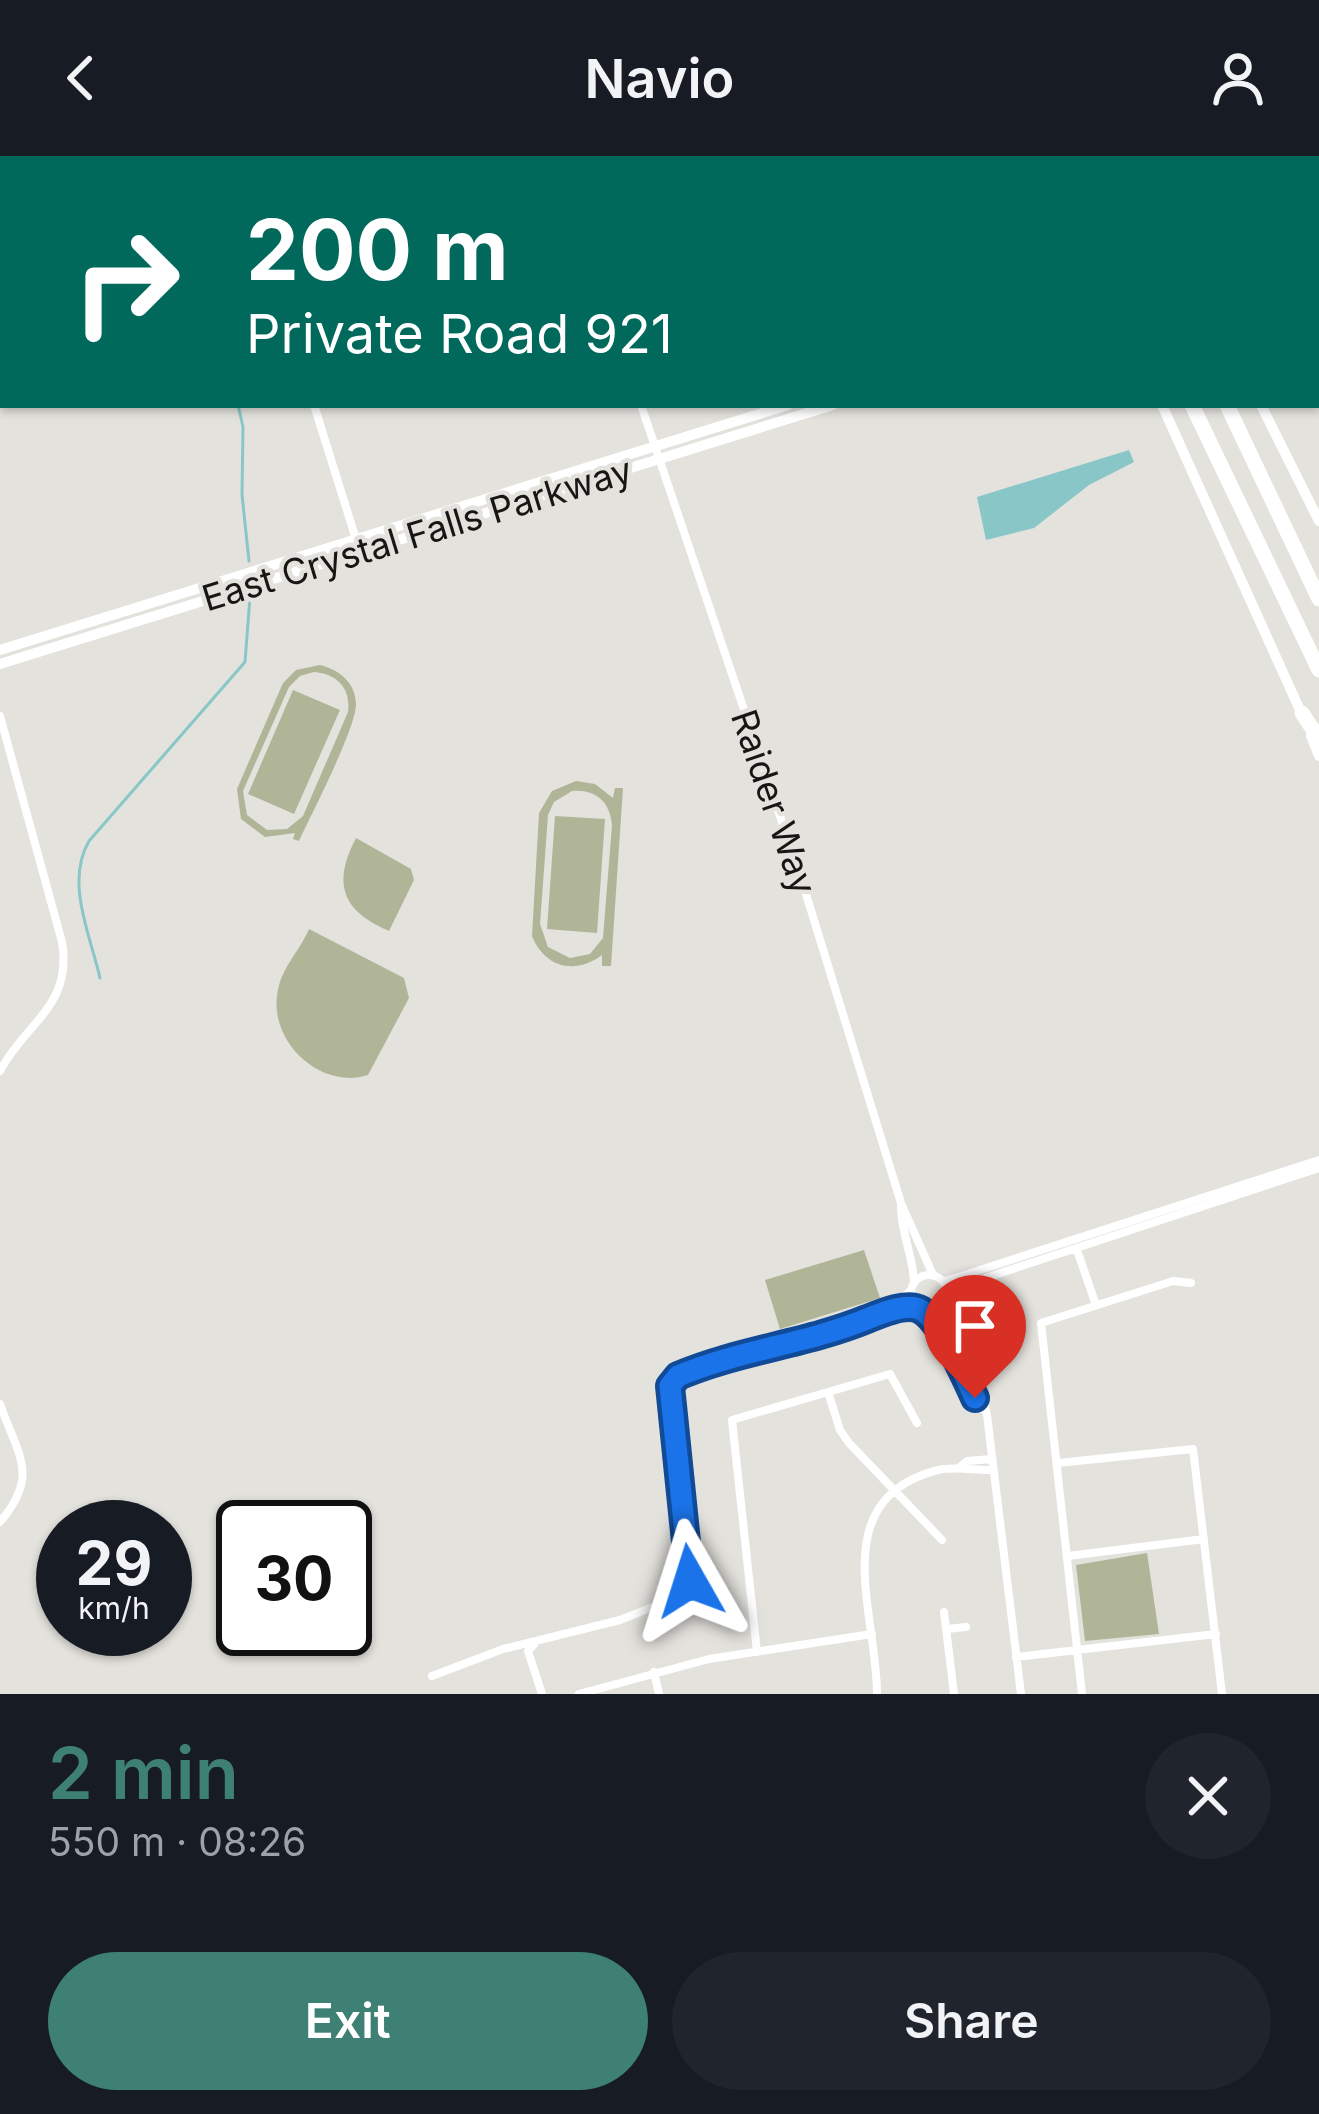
<!DOCTYPE html>
<meta charset="utf-8">
<style>
:root{--surface:#171b24;--page:#20242c;--text:#f1f3f6;--muted:#9ea1a6;--accent:#3e8174}
body{margin:0;font-family:Inter,sans-serif;background:var(--page);color:var(--text);height:100vh;display:flex;flex-direction:column;font-size:45px;white-space:nowrap}
*{box-sizing:border-box;margin:0}
p{font-size:39px;color:var(--muted)}
.icon{flex:none;width:66px;height:66px;fill:none;stroke:currentColor;stroke-width:2;stroke-linecap:round;stroke-linejoin:round}
.map{position:relative;height:1538px;overflow:hidden}
.panel{display:flex;flex-direction:column;background:var(--surface);flex:1}
.panel>*{flex:none}
.guide{position:absolute;left:0px;top:0px;width:1320px;height:252px;box-shadow:0 3px 9px #0004;background:#00695c;color:#fff;overflow:hidden}
.speed{position:absolute;left:36px;top:1344px;display:flex;gap:24px;font-size:60px;font-weight:700;text-align:center}
.speed>*{display:grid;place-content:center;width:156px;height:156px;border-radius:50%;background:var(--surface);box-shadow:0 3px 9px #0004;line-height:1}
.speed small{font-size:30px;font-weight:400}
.speed .limit{border:6px solid #111;border-radius:18px;background:#fff;color:#111}
.pin{position:absolute;display:grid;place-items:center;width:102px;height:102px;color:#fff;margin:-123px -51px;border-radius:50% 50% 50% 0;rotate:-45deg;box-shadow:0 0 12px #0007}
.pin .icon{rotate:45deg}
.me{position:absolute;width:132px;margin:-66px;rotate:354deg;stroke-linejoin:round;filter:drop-shadow(0 0 9px #0008)}
.turn{display:flex;align-items:center;gap:42px;height:252px;padding:0 48px;font-size:54px}
.turn .icon{width:156px;height:156px;stroke-width:2.5}
.turn b{display:block;font-size:84px;line-height:102px}
.round{display:grid;place-items:center;flex:none;width:126px;height:126px;border-radius:63px;background:var(--page)}
.headline{display:flex;align-items:center;justify-content:space-between;height:204px;padding:0 48px}
h1{font-size:72px;font-weight:600;line-height:90px;color:var(--accent)}
.button{display:flex;gap:24px;margin-top:auto;padding:24px 48px}
.button a{flex:1;height:138px;border-radius:72px;background:var(--accent);color:#fff;font-size:48px;font-weight:600;line-height:138px;text-align:center}
.button a+a{background:var(--page);color:var(--text)}
header{display:flex;justify-content:space-between;align-items:center;height:156px;padding:0 48px;background:var(--surface);font-size:54px;font-weight:600}
.map>svg:first-child{display:block}
.green{fill:#b0b598;fill-rule:evenodd}
.water{fill:#89c6c8}
.lines{fill:none;stroke-linecap:round;stroke-linejoin:round}
.stream{stroke:#89c6c8;stroke-width:3}
.minor{stroke:#fff;stroke-width:8}
.secondary{stroke:#fff;stroke-width:10}
.motorway{stroke:#fff;stroke-width:15}
.route-casing{stroke:#114b97;stroke-width:30}
.route{stroke:#1a73e8;stroke-width:21}
.labels{text-anchor:middle;stroke-width:9;stroke-linejoin:round;paint-order:stroke}
.street-label{font-size:36px;fill:#171614;stroke:#e4e2dd}
</style>
<header><svg class="icon" aria-label="back" viewBox="0 0 24 24"><path d="M15 5l-7 7 7 7"/></svg>Navio<svg class="icon" aria-label="person" viewBox="0 0 24 24"><circle cx="12" cy="8" r="4"/><path d="M4 21q1-7 8-7t8 7"/></svg></header>
<div class="map">
<svg width="1319" height="1538" viewBox="0 0 1319 1538">
<rect width="100%" height="100%" fill="#e4e2dd"/>
<path class="green" d="M320,509C340,514 356,527 356,549C355,574 312,657 299,685L293,683L295,677L265,681L241,663L237,633L283,527L296,514ZM314,516C338,518 351,533 348,556L303,660L287,673L267,674L247,659L243,635L289,531L300,520Z
M293,534L340,554L294,658L248,638Z
M576,625L595,628L613,642L615,632H623L611,810H602V799C575,819 545,812 532,780L539,657L552,635ZM572,635C595,633 610,645 612,669L603,782L590,798L570,802L548,791L540,768L548,659L554,646Z
M555,660L605,663L597,777L547,773Z
M356,682L411,713L414,724L389,775C342,755 332,728 356,682Z
M309,773L404,822L409,842L368,919C322,934 271,888 277,840C280,812 299,797 309,773Z
M864,1094L880,1142L780,1173L765,1124Z
M1147,1397L1159,1478L1085,1485L1076,1409Z"/>
<path class="water" d="M1129,294L1134,306L1089,329L1034,372L986,384L977,341Z"/>
<g class="lines">
<path class="stream" d="M269,3V0
M238,249L243,271L242,339L249,405
M100,822C90,778 65,726 89,685L245,506L250,441"/>
<path class="minor" d="M456,0V3
M903,0L904,3
M196,3V0
M297,3V0
M0,159L3,158
M314,249L360,396
M641,249L802,725L901,1047L933,1119
M0,560L62,786C73,850 25,867 0,915
M901,1048C900,1074 913,1099 914,1126
M1077,1094L1096,1149
M911 1137a18 18 0 1 1 36 0a18 18 0 1 1-36 0Z
M943,1126L1319,1004
M948,1140L970,1127L1319,1012
M943,1149C946,1190 979,1219 987,1259L1021,1538
M887,1155L910,1135
M926,1156L983,1253
M828,1236L840,1274L849,1287L942,1384
M0,1248C18,1300 40,1319 0,1366
M1058,1307L1193,1293L1222,1538
M959,1312L967,1305L992,1303
M1068,1400L1204,1383
M944,1456L954,1538
M947,1473L966,1471
M537,1485L528,1495L542,1538
M757,1496L732,1264L890,1218L917,1267
M1016,1501L1216,1478
M654,1516L659,1538
M432,1520L503,1493L620,1464L691,1436L672,1224C717,1196 784,1193 835,1176C862,1167 887,1157 915,1150
M579,1538L709,1503L872,1478
M877,1538C877,1457 824,1343 938,1314C956,1310 975,1315 993,1314
M1082,1538L1041,1167L1173,1125L1191,1127"/>
<path class="secondary" d="M1048,0L1050,3
M1148,0L1149,3
M1317,80H1319
M1317,100L1319,99
M1162,249L1304,563
M1261,249L1319,365
M0,494L788,249
M0,508L833,249
M1311,580L1319,600"/>
<path class="motorway" d="M1078,0L1079,3
M1114,0L1115,3
M1192,249L1319,514
M1227,249L1319,443
M1302,557L1319,583"/>
</g>
<g class="lines">
<defs>
<path id="route" d="M690,1425L670,1230L678,1220C739,1194 806,1188 867,1163C882,1157 907,1146 921,1154C941,1165 965,1220 975,1242"/>
</defs>
<use href="#route" class="route-casing"/>
<use href="#route" class="route"/>
</g>
<g class="labels">
<g class="street-label">
<text transform="translate(417 378) rotate(-17)" y="13">East Crystal Falls Parkway</text>
<text transform="translate(774 646) rotate(71)" y="13">Raider Way</text>
</g>
</g>
</svg>
<div class="speed"><div>29<small>km/h</small></div><div class="limit">30</div></div>
<div class="pin" style="left:975px;top:1242px;background:#d93025"><svg class="icon" aria-label="arrive" viewBox="0 0 24 24"><path d="M6 21V4h12l-3 4 3 4H6"/></svg></div>
<svg class="me" style="left:690px;top:1425px" viewBox="-20 -20 40 40"><path d="M0-17L14 15 0 8-14 15z" fill="#1a73e8" stroke="#fff" stroke-width="4"/></svg>
<div class="guide">
<div class="turn"><svg class="icon" aria-label="right" viewBox="0 0 24 24"><path d="M7 20v-9h11M14 6l5 5-5 5"/></svg><div><b>200 m</b>Private Road 921</div></div>
</div>
</div>
<section class="panel">
<div class="headline"><div><h1>2 min</h1><p>550 m · 08:26</p></div><a class="round"><svg class="icon" aria-label="close" viewBox="0 0 24 24"><path d="M6 6l12 12M18 6L6 18"/></svg></a></div>
<div class="button"><a>Exit</a><a>Share</a></div>
</section>
